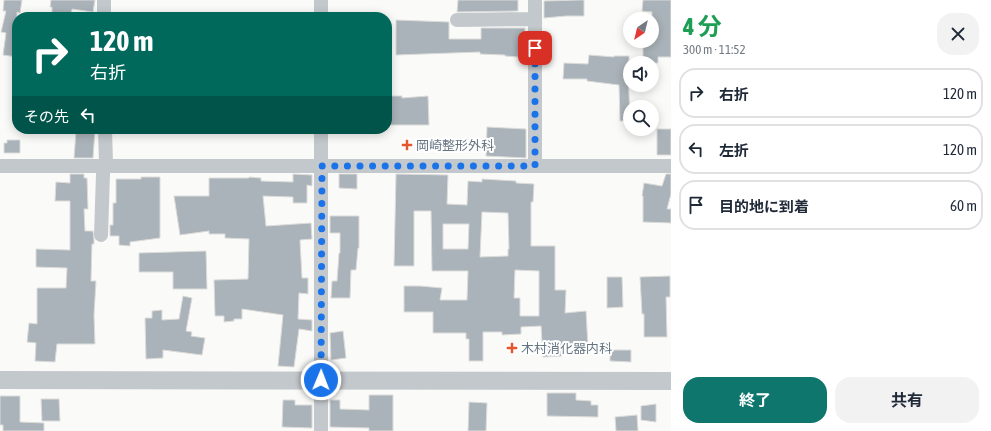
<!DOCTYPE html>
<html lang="ja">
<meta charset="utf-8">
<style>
:root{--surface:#fff;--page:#f2f2f3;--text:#1f2937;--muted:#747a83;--line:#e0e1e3;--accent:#0f766e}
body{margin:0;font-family:"Asap Condensed","Noto Sans JP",sans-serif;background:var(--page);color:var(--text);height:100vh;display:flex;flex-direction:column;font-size:15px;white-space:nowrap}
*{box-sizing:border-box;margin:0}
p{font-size:13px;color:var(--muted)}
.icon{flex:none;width:22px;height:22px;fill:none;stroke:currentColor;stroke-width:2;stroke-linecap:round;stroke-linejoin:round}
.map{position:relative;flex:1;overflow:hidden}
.drawer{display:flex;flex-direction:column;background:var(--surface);width:320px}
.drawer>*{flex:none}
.guide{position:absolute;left:12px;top:12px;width:380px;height:122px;border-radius:16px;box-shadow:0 2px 10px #0003;background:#00695c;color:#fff;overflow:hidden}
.needle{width:26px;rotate:215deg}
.buttons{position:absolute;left:623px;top:12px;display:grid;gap:8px}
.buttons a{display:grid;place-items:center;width:36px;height:36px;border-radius:50%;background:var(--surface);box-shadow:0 2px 10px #0003;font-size:20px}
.pin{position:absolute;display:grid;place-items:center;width:34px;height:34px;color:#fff;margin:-17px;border-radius:8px;box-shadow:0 2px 6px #0006}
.me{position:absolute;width:44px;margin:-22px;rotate:1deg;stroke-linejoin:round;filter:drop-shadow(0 0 3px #0008)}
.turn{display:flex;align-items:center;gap:14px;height:84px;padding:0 12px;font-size:18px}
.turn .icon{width:52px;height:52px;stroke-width:2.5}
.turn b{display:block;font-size:28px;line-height:34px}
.then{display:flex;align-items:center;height:38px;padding:0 12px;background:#0003;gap:8px;font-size:15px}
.round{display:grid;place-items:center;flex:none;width:42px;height:42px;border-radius:16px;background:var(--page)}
.summary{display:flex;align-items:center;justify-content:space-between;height:68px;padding:0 12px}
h1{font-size:24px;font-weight:700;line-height:30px;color:#1e9e55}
.cta{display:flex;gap:8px;margin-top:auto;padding:8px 12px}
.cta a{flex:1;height:46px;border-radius:16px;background:var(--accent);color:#fff;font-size:16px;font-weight:700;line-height:46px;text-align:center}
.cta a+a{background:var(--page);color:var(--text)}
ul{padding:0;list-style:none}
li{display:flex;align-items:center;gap:12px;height:50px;margin:0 8px 6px;padding:0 4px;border:2px solid var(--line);border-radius:16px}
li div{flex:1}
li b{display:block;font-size:15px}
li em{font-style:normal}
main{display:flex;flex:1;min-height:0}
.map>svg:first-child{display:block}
.building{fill:#aab3b9;stroke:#dcdcda;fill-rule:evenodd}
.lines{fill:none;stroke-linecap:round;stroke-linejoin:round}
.minor{stroke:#c3c8cc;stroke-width:14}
.tertiary{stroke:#c3c8cc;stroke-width:18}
.route{stroke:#1a73e8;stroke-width:7;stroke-dasharray:0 12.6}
.poi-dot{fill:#e4572e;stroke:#fff;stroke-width:1.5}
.labels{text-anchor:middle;stroke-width:4;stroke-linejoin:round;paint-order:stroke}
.poi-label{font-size:13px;fill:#657683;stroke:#fff;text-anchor:start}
</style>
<main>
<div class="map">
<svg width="671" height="431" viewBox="0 0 671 431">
<rect width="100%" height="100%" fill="#fafaf8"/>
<path class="building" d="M4,0H22L20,13L17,12V57L3,55L6,33L1,32L6,11H3Z
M51,0H95L93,12L72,9L71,15L52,13V7H50Z
M458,0H518V11L457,12Z
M578,0H584V16H566L544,18V1Z
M643,0H671V57H658V63H643V41H652V12L642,11Z
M396,20L449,22V39H481V28H525L524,46H519L518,57L505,56V55L480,54V52L396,55Z
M589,55L614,57V56H629V68H628L630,121H620L619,85L587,81V79H563L564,63L588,64Z
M387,96H402V98L428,96L429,125H387Z
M487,127L526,129V158L486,156Z
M84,129L95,130L93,158H74L76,131L84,132Z
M657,129H671V155H657Z
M7,140H20V153H4V143H7Z
M70,174H84V178H87L88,209H84L85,231H93L94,240V244H92L91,281H96L94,315L95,344H57L55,362L35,361L36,343L27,342L29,323L37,324V288H66L67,268L36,267V249L70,250V201H55L56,182L70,183Z
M293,174L312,175V186L307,185V203H293V197L263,196L266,226L311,223L312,239L300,240L302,278H308V294L299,293L298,319L312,320V331L299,329L294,367L278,366L283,315L242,309V319H234V321L224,322V316H215L214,280L248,279L249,239L225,238V234H209V231L180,235L174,196H209V178H249V177L261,178V181L293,182Z
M339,174H357V189L339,188Z
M396,174L448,175L447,204L467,205L468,181L482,182V179L516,181V183L534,184L533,202H531V246H555V290H566L565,313L586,311L588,347L562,346V356L543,357L541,326L521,327V334L502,335V332H483V361H469V339H466V333H433V312H404V286H420L442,288L440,300H467L468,271H432L431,211H414V266H394ZM482,212L508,213L509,249H508V256L480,257ZM443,224H469L468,249H443ZM515,270L539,271V316H520V298H514Z
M666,174H671V194L667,209H671V223L643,222V196H642L644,183L662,186Z
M141,177H160V238L130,242V246L119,245V236H110V225H113V203H116V179H141Z
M330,216H359V248H358L356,270H351L350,298H331L332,281H337L339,253H340V233H330Z
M206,251L207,289H173V272H139V253Z
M670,276V297H666L667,337H644V314H642L640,277Z
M607,277H622L623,307L607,308Z
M183,296L192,298L186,331L192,332L191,336L205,338L202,355L163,350V358L146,359L145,318H152V311L162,310V320L179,319Z
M343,331L346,358L331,360L330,333Z
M610,350H631V362L610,361Z
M547,393H576V400L591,401V405H598V417L547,416Z
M369,395H393V431H369V428L330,427V400H340V409L369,410Z
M0,396H20V422L44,423V431H3V425H0Z
M41,399H59L60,421H42Z
M283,400H295V405H312V428L282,427Z
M469,402L487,403L486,431H468Z
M656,404V422L641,420V406Z
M637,415L638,431H616L615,417Z"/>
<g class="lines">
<path class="minor" d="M104,0V17
M321,0V17
M535,0V166
M457,20L535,19
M0,166H671
M101,235L103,174L104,166L106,163L105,129
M321,431V129"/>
<path class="tertiary" d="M0,380L671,381"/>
</g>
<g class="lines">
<path class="route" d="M321,380L322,166H535V48"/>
</g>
<g class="poi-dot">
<path d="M405 139h4v4h4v4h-4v4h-4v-4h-4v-4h4z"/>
<path d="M510 342h4v4h4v4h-4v4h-4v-4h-4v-4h4z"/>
</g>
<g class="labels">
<g class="poi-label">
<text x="416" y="150">岡崎整形外科</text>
<text x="521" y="353">木村消化器内科</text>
</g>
</g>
</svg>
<div class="buttons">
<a><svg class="needle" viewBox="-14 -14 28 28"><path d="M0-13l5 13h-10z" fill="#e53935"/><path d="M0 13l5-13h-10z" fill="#747a83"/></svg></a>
<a><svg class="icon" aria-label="sound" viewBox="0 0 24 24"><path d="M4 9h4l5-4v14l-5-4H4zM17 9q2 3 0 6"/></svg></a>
<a><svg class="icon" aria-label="search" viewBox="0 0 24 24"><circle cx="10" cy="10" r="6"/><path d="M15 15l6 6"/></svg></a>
</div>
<div class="pin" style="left:535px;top:48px;background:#d93025"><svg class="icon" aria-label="arrive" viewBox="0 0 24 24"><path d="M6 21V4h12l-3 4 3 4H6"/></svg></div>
<svg class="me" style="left:321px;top:380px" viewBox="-20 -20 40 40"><circle r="17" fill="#1a73e8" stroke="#fff" stroke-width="3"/><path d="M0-11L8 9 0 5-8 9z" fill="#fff"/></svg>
<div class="guide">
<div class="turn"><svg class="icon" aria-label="right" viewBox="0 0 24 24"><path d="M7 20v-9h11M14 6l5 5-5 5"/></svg><div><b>120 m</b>右折</div></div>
<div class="then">その先<svg class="icon" aria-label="left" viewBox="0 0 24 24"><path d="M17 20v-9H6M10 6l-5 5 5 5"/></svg></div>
</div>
</div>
<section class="drawer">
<div class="summary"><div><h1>4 分</h1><p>300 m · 11:52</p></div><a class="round"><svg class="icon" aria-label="close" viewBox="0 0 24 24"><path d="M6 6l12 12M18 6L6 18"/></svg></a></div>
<ul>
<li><svg class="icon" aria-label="right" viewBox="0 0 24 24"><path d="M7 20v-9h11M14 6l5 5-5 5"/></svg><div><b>右折</b></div><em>120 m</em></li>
<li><svg class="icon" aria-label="left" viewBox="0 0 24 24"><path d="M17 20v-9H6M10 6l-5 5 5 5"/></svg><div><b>左折</b></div><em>120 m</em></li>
<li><svg class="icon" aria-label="arrive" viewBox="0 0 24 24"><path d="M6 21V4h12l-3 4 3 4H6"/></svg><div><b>目的地に到着</b></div><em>60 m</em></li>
</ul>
<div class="cta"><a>終了</a><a>共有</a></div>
</section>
</main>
